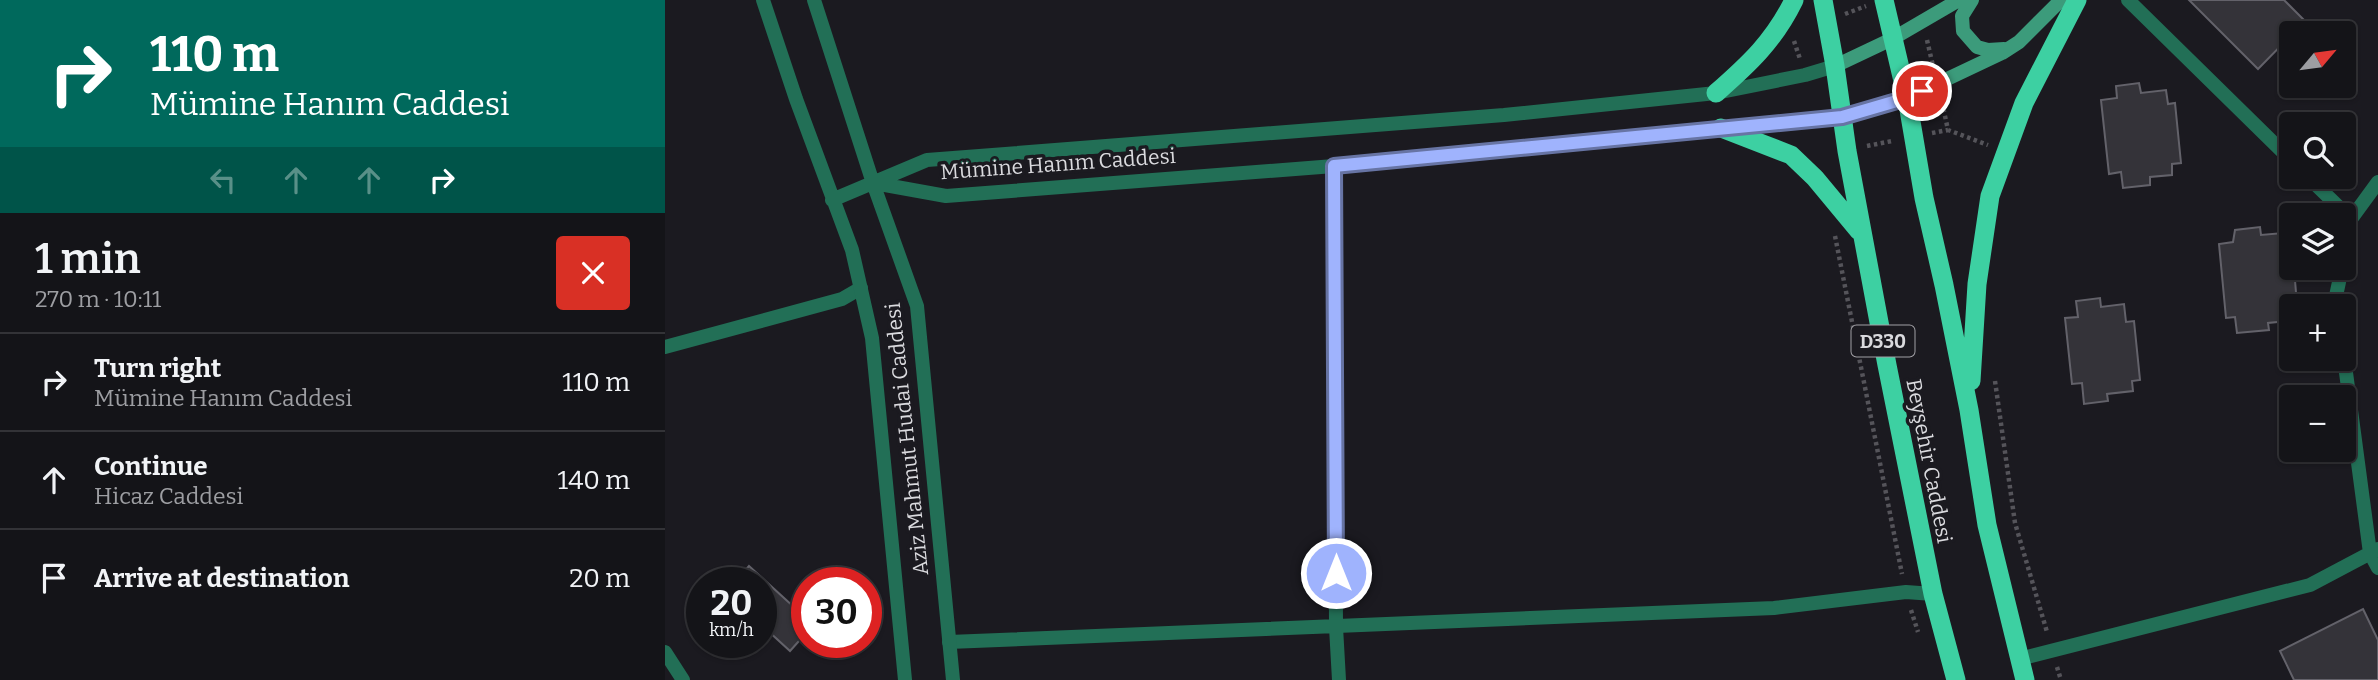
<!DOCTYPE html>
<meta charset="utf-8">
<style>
:root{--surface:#141418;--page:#212125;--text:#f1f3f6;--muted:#9d9ea2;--line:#333337}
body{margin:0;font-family:Bitter,serif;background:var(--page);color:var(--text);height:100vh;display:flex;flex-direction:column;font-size:26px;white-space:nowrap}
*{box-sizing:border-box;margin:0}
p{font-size:23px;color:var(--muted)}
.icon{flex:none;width:38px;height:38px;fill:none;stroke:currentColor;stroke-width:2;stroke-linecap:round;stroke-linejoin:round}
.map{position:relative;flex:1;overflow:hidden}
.sheet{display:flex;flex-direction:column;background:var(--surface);width:665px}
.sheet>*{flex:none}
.top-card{background:#00695c;color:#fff;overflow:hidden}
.needle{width:46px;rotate:61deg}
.fabs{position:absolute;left:1614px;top:21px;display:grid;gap:14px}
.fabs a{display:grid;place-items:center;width:77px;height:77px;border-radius:7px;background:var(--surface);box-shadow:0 2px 5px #0004,0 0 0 2px var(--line);font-size:35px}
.speed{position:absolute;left:21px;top:567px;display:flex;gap:14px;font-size:35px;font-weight:700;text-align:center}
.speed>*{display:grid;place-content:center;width:91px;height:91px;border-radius:50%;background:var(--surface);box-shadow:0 2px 5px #0004,0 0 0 2px var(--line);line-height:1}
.speed small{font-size:18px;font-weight:400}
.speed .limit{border:10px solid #d22;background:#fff;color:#111}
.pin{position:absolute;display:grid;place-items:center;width:60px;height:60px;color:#fff;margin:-30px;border:4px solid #fff;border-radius:50%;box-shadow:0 2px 7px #0007}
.me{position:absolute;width:77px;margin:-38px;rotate:0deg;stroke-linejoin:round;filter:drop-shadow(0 0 5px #0008)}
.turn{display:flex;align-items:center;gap:24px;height:147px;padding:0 35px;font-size:32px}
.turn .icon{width:91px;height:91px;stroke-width:2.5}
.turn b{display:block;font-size:49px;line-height:60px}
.lanes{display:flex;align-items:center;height:66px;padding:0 35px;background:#0003;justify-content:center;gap:35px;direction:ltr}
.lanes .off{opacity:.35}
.round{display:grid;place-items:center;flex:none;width:74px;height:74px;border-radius:7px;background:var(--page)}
.head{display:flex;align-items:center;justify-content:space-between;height:119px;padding:0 35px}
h1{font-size:42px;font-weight:600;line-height:52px}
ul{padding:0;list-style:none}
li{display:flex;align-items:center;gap:21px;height:98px;padding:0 35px;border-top:2px solid var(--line)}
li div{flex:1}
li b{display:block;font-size:26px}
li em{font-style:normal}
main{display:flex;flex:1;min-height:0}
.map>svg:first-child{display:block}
.building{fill:#343339;stroke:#63626a;stroke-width:2}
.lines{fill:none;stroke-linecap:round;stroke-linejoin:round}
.path{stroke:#55545a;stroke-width:4.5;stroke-dasharray:3.5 3.5;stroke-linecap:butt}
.minor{stroke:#226f56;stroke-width:14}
.tertiary{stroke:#226f56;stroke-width:14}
.secondary{stroke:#3c9b7b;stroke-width:14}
.trunk{stroke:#3dd0a2;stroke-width:19}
.route-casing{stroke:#6774a4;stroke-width:18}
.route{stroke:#9fb3fd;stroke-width:12}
.labels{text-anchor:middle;stroke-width:7;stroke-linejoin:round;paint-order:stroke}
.shield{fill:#1b1a20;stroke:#a1a0a5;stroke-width:2}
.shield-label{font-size:19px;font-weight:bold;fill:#dadade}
.street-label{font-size:21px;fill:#dadade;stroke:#1b1a20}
</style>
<main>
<section class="sheet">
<div class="top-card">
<div class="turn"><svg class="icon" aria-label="right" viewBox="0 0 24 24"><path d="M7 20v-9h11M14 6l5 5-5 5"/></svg><div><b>110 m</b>Mümine Hanım Caddesi</div></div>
<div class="lanes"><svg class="icon off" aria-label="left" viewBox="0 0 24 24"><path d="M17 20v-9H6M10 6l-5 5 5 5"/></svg><svg class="icon off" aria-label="ahead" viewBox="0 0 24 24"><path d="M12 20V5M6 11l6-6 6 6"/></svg><svg class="icon off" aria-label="ahead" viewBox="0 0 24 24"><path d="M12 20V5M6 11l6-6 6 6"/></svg><svg class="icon" aria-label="right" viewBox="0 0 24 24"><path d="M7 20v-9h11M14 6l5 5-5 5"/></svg></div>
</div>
<div class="head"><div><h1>1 min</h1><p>270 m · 10:11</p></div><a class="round" style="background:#d93025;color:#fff"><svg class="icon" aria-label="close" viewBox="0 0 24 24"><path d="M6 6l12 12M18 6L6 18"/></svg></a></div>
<ul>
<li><svg class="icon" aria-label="right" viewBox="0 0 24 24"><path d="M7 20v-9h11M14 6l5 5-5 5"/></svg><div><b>Turn right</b><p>Mümine Hanım Caddesi</p></div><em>110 m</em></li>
<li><svg class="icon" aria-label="ahead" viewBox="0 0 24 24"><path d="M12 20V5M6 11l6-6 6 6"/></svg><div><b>Continue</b><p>Hicaz Caddesi</p></div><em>140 m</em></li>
<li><svg class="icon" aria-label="arrive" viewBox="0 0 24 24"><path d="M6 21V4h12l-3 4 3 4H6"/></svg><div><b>Arrive at destination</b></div><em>20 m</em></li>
</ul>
</section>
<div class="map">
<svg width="1713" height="680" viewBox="0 0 1713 680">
<rect width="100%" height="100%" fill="#1b1a20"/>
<path class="building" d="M1524,0H1619L1640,21L1593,69Z
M1474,83L1476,93L1501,90L1503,104L1510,103L1516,163L1507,164V175L1485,177V185L1458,188L1456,172L1444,174L1436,100L1452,98L1451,86Z
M1595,227L1596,235L1618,233L1620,250L1626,249V268H1629L1632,305H1623L1624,321L1603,323L1604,330L1572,333L1570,317L1561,318L1554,244L1568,242L1570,230Z
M1435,298L1436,307L1459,304L1461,322L1469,321L1475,380L1467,381L1468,391L1442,394L1443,401L1419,404L1417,383L1407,384L1400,318L1413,317L1411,301Z
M84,566L142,619V632L125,651L102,630L96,636V583H69Z
M1698,609L1713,640V680H1629L1615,651Z"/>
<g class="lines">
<path class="path" d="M1180,14L1201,6
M1262,40L1268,66
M1129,41L1135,59
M1277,102L1283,130L1323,145
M1267,133L1283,130
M1202,146L1227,141
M1170,236L1237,574
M1330,381L1350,523L1382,632
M1246,610L1253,632
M1392,667L1396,680"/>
<path class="minor" d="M1463,0L1626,160
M669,166L671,627L674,680
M1643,177L1686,219
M1678,259L1686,219L1713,182
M1672,306L1671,296L1677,268
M0,347L177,299L196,288
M1678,350L1705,553L1713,568
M284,642L1109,608L1241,592L1268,594
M0,652L18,680
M1354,659L1645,585L1713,549"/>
<path class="tertiary" d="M98,0L131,99L187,250L207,338L240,680
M149,0L208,183L252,306L288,680
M209,183L281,196L669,166L1177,117
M167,200L262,160L839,115L1051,93L1140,75L1170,66"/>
<path class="secondary" d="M1307,0L1297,16L1298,31L1312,47L1323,50L1339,49
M1170,66L1227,39L1294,0
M1177,117L1242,98L1337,53L1354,42L1396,0"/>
<path class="trunk" d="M1158,0L1170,66L1182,151L1222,365L1268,594L1291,680
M1219,0L1242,98L1259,198L1279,285L1304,410L1322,525L1360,680
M1051,93C1084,64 1109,41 1129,0
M1056,128L1126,155L1150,178L1194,231
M1306,381L1312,284L1325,196L1359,103L1412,0"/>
</g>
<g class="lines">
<defs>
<path id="route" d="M671,573L669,166L1177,117L1242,98L1257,91"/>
</defs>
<use href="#route" class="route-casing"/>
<use href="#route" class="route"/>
</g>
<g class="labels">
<rect class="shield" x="1186.5" y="325.5" width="63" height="31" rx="5"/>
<g class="shield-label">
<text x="1218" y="348">D330</text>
</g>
<g class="street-label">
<text transform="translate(393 164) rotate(-4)" y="7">Mümine Hanım Caddesi</text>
<text transform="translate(242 439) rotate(-96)" y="7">Aziz Mahmut Hudai Caddesi</text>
<text transform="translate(1264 461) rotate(79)" y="7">Beyşehir Caddesi</text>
</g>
</g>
</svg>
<div class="fabs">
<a><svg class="needle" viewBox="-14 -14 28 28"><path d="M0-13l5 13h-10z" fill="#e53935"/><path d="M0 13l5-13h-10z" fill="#9d9ea2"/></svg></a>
<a><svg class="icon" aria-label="search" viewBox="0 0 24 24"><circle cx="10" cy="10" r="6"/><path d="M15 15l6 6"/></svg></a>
<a><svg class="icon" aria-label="layers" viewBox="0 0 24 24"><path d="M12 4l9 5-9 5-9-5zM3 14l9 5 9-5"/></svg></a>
<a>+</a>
<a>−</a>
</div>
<div class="speed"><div>20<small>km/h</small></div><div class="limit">30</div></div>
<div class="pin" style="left:1257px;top:91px;background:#d93025"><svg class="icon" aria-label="arrive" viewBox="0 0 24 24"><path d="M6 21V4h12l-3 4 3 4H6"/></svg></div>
<svg class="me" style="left:671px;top:573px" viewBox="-20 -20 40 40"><circle r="17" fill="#9fb3fd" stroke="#fff" stroke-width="3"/><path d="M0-11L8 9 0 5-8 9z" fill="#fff"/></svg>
</div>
</main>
